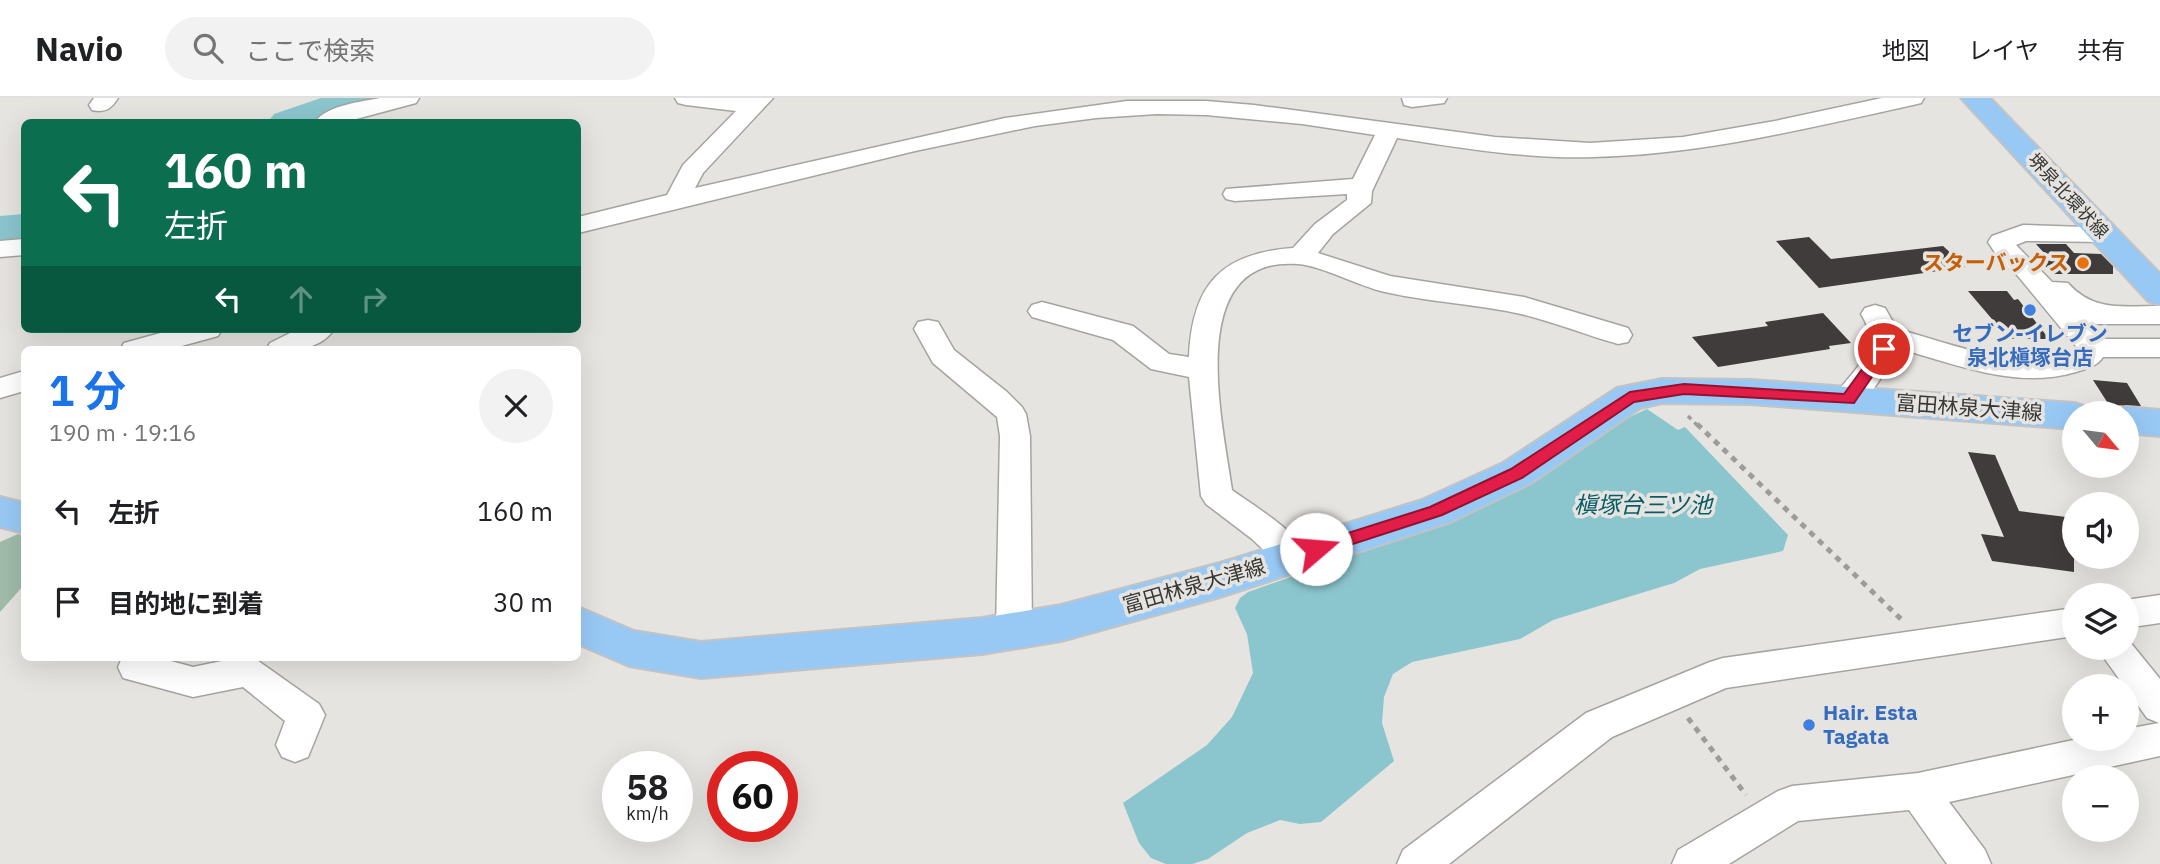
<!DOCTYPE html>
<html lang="ja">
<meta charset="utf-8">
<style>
:root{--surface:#fff;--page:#f2f2f2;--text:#202124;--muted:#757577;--line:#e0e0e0;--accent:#1a73e8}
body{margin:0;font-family:"IBM Plex Sans","Noto Sans JP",sans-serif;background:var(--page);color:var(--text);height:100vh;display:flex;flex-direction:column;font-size:26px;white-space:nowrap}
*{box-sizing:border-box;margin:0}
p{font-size:23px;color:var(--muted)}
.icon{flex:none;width:38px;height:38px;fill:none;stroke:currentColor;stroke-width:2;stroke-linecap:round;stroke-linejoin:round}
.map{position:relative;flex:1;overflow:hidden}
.side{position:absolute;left:21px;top:248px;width:560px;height:315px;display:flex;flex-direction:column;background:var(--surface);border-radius:10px;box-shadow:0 7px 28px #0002}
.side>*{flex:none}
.hud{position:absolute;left:21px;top:21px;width:560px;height:214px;border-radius:10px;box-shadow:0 7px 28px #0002;background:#0b6e4f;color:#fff;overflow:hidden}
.needle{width:46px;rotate:119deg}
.tools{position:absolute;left:2062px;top:303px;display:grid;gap:14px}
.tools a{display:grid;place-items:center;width:77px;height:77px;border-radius:50%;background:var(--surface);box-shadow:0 7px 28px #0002;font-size:35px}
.speed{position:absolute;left:602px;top:653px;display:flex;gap:14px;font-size:35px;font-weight:700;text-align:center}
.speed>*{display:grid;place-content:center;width:91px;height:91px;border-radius:50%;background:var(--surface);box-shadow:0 7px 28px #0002;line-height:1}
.speed small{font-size:18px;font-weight:400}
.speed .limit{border:10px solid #d22;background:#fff;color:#111}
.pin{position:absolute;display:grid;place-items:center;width:60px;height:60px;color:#fff;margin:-30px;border:4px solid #fff;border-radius:50%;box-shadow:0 2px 7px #0007}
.me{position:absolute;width:77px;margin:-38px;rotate:72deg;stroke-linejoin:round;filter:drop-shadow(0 0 5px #0008)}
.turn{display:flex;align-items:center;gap:24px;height:147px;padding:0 28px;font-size:32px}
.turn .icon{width:91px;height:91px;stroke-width:2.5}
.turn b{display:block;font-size:49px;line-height:60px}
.lanes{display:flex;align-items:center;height:66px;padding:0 28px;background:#0003;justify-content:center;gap:35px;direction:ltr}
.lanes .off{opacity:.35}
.round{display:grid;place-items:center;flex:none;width:74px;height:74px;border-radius:37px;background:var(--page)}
.head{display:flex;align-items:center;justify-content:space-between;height:119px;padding:0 28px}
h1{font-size:42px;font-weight:700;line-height:52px;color:var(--accent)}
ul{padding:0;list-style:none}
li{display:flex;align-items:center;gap:21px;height:91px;padding:0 28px}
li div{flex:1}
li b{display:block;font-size:26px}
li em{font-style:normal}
header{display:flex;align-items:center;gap:42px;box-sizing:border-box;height:98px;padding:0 35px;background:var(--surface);border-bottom:2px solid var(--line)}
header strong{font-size:33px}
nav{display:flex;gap:38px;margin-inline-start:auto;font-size:24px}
.search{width:490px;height:63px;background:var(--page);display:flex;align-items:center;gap:18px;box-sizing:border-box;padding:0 24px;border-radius:38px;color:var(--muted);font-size:26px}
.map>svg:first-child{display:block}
.green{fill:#a1bcab}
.water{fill:#8bc5cd}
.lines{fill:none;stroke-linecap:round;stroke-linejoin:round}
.river{fill:#8bc5cd;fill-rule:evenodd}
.building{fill:#403c3b}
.minor-casing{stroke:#a5a4a0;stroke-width:3}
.major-casing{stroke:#c3c3c3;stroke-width:4}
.path-far1{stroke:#9e9c99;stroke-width:3.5;stroke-dasharray:4.5 4.5;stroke-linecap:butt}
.path{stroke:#9e9c99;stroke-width:5;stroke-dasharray:6 6;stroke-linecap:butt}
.minor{fill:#fff;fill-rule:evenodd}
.major{fill:#98c9f5;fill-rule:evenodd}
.route{fill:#e11d48;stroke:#92132f;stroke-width:2}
.food-dot{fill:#e8710a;stroke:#e6e4e0;stroke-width:2.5}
.shop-dot{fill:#3f7fe0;stroke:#e6e4e0;stroke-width:2.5}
.labels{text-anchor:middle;stroke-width:7;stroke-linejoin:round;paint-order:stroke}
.far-street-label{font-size:18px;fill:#383836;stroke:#e6e4e0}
.food-label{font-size:21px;font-weight:bold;fill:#c56008;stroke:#e6e4e0;text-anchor:end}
.shop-label{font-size:21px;font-weight:bold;fill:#366cbe;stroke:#e6e4e0}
.street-label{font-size:21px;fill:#383836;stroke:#e6e4e0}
.water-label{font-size:23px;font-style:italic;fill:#075d66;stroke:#e6e4e0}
</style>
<header>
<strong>Navio</strong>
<div class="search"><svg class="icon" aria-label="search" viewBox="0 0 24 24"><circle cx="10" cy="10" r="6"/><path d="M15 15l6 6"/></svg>ここで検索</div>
<nav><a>地図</a><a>レイヤ</a><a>共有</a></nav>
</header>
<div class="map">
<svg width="2160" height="766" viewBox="0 0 2160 766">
<rect width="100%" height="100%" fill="#e6e4e0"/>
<path class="green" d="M18,436L24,438V487L0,514V444Z"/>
<path class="water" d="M1647,311L1678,332L1685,329L1788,437L1783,453L1700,471L1674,485L1553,522L1520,541L1412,564L1393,576L1384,599L1382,625L1394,663L1321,724L1300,726L1280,722L1247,735L1208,761L1192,766H1166L1151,760L1139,745L1123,705L1207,647L1232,619L1253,575L1247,536L1235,510L1240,500L1248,494L1450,423L1621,323Z"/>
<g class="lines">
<path class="river" d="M321,0H374C357,25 296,27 268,24L274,16Z
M24,116V140L0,142V118Z"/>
</g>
<path class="building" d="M1809,139L1831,161L1943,148L1966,169L1819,190L1776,143Z
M2036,146H2066L2074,155L2101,156L2113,168V176H2052L2034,155H2044Z
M1968,193H2007L2014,202L2018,201L2049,241H2009Z
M1823,215L1851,245L1829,248L1830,251L1718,269L1692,239L1768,228L1765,224Z
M2093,282L2127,285L2141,308L2109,307Z
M1968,354L1995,357L2019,413L2074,420V474L1992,463L1981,436L2004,439Z"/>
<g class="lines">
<defs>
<path id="minor" d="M94,0H118C111,11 105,15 92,12L89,7Z
M380,0H419L416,5L345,24H315C327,7 361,4 380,0Z
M675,0H773L703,75L695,90L1005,20L1127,3H1206L1254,7L1495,39L1590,45L1683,39L1775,23L1882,0H1924L1921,5L1913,7C1807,30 1702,57 1593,59C1527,61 1461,50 1397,40L1372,93L1371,105L1333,136L1318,155L1390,178L1524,199L1628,230L1632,237L1628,244L1618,246C1586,237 1554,224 1521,216C1476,206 1429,204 1385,194C1358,188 1323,168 1298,166C1182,157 1223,326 1232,392C1258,411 1293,430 1309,459L1304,468L1292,472L1280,468L1252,441L1206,406L1201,398L1189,279L1151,271L1113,242L1032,219L1028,213L1032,207L1042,204L1133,228L1169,256L1189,259C1192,187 1221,155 1293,150L1315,126L1347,102V96L1235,103L1226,101L1223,96L1226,91L1353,81L1375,37L1302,26L1206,17L1157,16L1096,20L1035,28L915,53L578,135V119L667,97L683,67L736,13L686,7L678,5Z
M1402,0H1447L1444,5L1412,9L1404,7Z
M2023,127L2113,130L2117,136L2113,142L2104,144L2026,143L2016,147L2052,184L2068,185C2093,214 2124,208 2160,208V226H2089L2102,241H2160V259H2103C2098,268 2085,271 2076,274C2016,292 1955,266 1897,250C1890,266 1873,296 1859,307C1852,313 1845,310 1838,308L1833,301C1851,271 1885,254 1861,216L1865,210L1875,207L1885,210L1897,231C1956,247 2020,275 2079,252L2018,178L2001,164L1988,144L1992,138Z
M24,141V157L0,159V143Z
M928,222L938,224L954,252L1007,294L1022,309L1026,316L1030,338L1032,533L1026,543L1014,547L1002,543L996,533L1000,338L997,319L933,265L914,231L918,224Z
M175,231H222L218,238L167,252H120L124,245Z
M298,231H334C320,254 289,252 266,252L270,245Z
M24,273V293L0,300V280Z
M2160,497V525L2126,530V502Z
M2074,510V538L1726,590L1612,639L1449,766H1397L1403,752L1586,615L1710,564L1723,560Z
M2126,539L2160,581V658L1949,704L1985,752L1991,766H1947L1909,712L1798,723L1729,766H1672L1678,752L1778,693L1792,688L1918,675L2083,640H2126V631L2159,625L2147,620L2097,550H2126Z
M122,560H160L193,569L236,560H254L319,606L325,617L308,659L295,664L282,659L276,647L285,623L243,589L193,599L123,580L118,569Z"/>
<path id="major" d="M1961,0H1990L2160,176V207L2148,203Z
M1662,281L1751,282L2074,305L2087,309L2091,315H2074V331L1751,306L1662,305L1640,310L1531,385L1450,424L1220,499L1061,543L982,556L701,580L629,568L578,546V509L634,533L701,544L982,520L1061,507L1220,465L1422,402L1503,365L1617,290Z
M2126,309L2160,312V338L2126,335V315H2112Z
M0,399L24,405V435L0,429Z"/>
</defs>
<use href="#minor" class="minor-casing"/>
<use href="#major" class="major-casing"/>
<path class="path-far1" d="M1688,318L1698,328"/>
<path class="path" d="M1697,326L1902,522
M1688,620L1746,697"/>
<use href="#minor" class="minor"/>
<use href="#major" class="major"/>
</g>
<path class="route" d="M1884,246L1891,251L1854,305L1684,296L1634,304L1522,380L1442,417L1316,458L1310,456L1308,451L1310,447L1430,409L1511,371L1630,294L1684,286L1844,296L1879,248Z"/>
<circle class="food-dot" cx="2083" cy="165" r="7"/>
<g class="shop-dot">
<circle cx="2030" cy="212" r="7"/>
<circle cx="1809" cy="627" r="7"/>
</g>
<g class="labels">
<g class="far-street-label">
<text transform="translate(2068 98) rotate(47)" y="6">堺泉北環状線</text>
</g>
<g class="food-label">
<text x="2069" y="172">スターバックス</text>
</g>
<g class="shop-label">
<text x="2030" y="243">セブン-イレブン<tspan x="2030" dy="24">泉北槇塚台店</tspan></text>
<text x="1823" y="622" text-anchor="start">Hair. Esta<tspan x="1823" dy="24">Tagata</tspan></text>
</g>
<g class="street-label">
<text transform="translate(1969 310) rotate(4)" y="7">富田林泉大津線</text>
<text transform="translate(1194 488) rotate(-16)" y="7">富田林泉大津線</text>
</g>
<g class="water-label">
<text x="1643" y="415">槇塚台三ツ池</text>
</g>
</g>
</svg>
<div class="tools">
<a><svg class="needle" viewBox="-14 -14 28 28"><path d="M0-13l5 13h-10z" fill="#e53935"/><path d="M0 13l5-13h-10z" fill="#757577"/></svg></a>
<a><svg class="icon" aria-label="sound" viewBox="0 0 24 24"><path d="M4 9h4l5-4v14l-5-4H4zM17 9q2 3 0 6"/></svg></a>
<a><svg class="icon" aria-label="layers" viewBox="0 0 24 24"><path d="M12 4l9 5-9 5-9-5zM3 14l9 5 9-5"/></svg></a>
<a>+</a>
<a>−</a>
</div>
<div class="speed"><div>58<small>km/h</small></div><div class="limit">60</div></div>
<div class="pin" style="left:1884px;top:251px;background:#d93025"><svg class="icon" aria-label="arrive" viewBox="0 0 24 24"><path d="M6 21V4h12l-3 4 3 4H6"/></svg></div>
<svg class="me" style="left:1316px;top:451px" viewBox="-20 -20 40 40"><circle r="19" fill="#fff"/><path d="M0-13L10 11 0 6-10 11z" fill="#e11d48"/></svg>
<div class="hud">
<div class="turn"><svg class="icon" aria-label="left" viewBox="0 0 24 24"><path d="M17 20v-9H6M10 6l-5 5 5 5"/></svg><div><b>160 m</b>左折</div></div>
<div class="lanes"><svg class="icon" aria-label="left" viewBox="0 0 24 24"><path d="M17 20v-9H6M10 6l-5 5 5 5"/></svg><svg class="icon off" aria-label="ahead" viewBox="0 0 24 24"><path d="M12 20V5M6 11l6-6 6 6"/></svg><svg class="icon off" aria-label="right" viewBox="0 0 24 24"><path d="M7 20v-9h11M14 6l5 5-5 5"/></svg></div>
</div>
<section class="side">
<div class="head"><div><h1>1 分</h1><p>190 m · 19:16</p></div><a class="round"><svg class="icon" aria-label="close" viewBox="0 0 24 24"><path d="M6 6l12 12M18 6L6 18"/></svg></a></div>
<ul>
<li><svg class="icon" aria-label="left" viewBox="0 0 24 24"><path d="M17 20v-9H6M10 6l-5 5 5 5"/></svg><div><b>左折</b></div><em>160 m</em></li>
<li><svg class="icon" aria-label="arrive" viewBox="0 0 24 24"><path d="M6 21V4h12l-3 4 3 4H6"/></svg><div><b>目的地に到着</b></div><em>30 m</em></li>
</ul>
</section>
</div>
